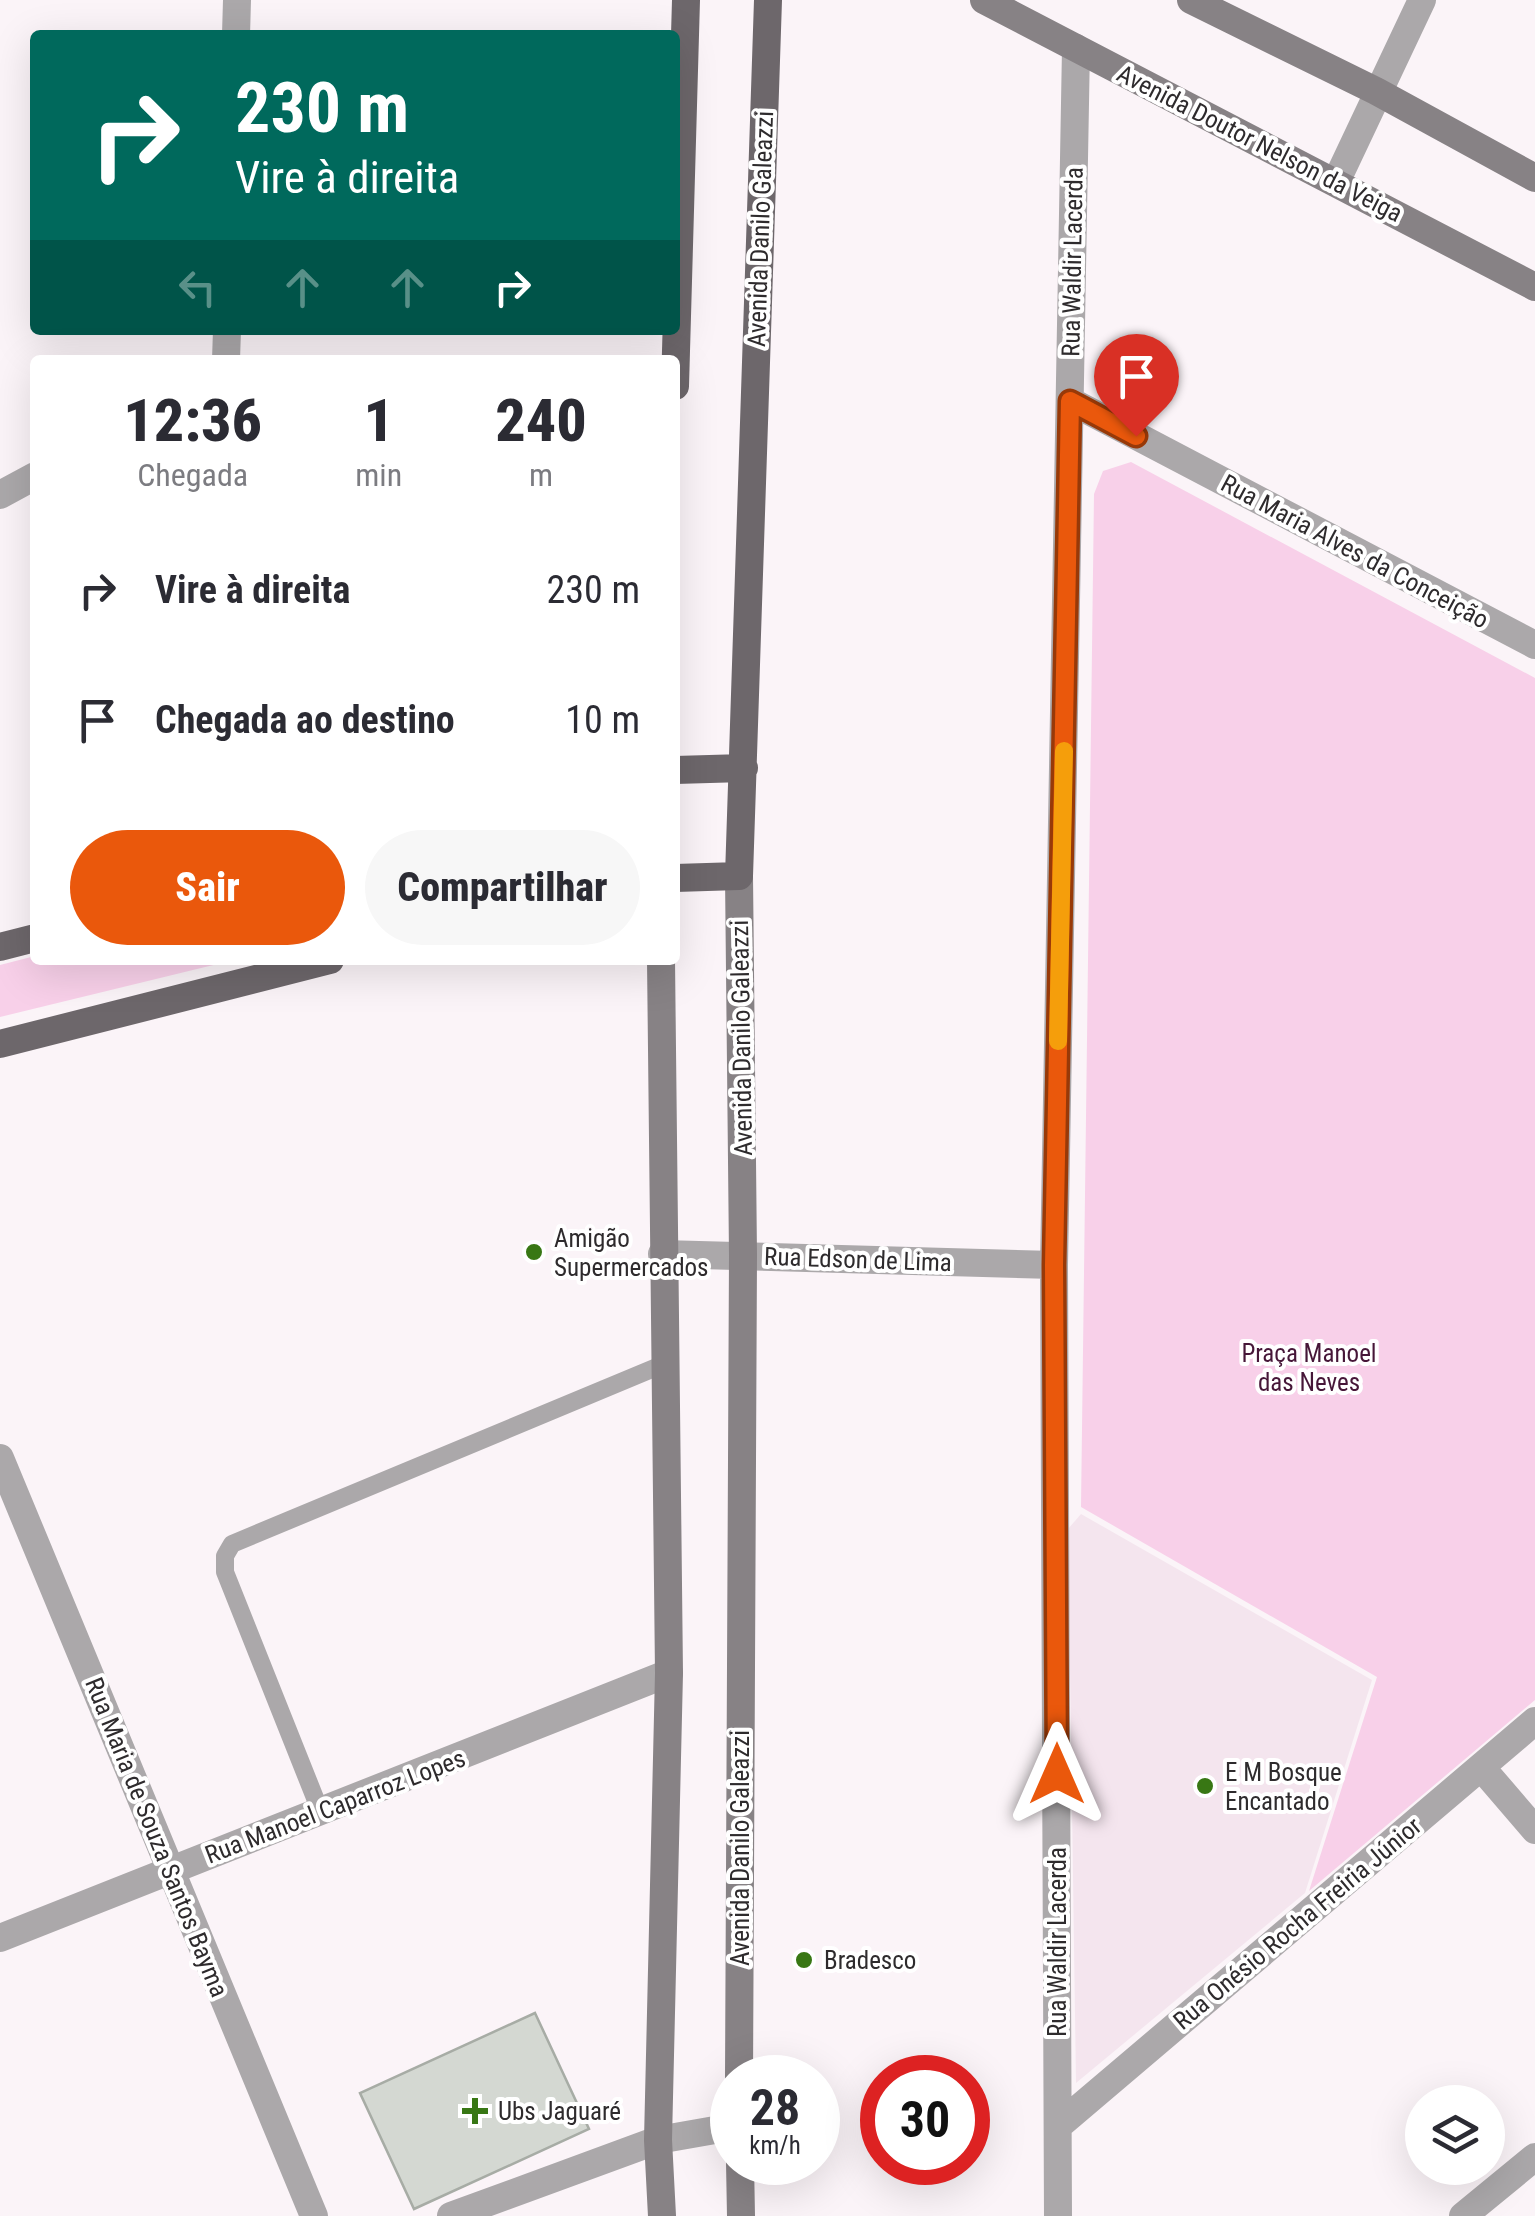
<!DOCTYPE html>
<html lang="pt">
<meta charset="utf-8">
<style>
:root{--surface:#fff;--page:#f7f7f7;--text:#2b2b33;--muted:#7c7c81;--accent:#ea580c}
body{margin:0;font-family:"Roboto Condensed",sans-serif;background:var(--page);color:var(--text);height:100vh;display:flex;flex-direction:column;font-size:38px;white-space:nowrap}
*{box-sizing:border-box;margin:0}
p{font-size:32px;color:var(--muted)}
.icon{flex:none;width:55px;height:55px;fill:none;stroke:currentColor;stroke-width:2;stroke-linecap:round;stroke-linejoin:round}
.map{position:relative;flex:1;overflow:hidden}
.drawer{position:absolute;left:30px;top:355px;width:650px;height:610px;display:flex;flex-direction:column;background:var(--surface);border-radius:10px;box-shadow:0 10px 40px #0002}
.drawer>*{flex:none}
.top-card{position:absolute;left:30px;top:30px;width:650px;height:305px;border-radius:10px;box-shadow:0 10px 40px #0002;background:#00695c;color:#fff;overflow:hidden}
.buttons{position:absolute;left:1405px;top:2085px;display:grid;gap:20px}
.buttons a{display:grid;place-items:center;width:100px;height:100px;border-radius:50%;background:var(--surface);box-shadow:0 10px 40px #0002;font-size:50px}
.speed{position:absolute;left:710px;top:2055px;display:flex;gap:20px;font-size:50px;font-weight:700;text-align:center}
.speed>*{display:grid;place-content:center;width:130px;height:130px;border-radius:50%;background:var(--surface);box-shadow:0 10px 40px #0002;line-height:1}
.speed small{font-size:25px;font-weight:400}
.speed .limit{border:15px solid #d22;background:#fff;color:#111}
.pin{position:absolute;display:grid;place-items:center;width:85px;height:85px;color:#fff;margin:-102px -42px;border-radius:50% 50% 50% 0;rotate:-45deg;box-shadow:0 0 10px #0007}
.pin .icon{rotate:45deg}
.me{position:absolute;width:110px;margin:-55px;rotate:0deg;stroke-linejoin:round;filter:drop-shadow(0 0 8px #0008)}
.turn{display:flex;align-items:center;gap:35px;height:210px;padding:0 40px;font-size:45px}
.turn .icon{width:130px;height:130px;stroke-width:2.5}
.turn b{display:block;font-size:70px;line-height:85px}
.lanes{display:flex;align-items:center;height:95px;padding:0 40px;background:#0003;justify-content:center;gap:50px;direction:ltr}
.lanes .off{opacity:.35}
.eta{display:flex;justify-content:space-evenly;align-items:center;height:170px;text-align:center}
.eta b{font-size:60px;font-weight:800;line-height:70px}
.action{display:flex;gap:20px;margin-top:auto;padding:20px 40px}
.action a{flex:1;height:115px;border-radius:60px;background:var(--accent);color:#fff;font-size:40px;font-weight:800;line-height:115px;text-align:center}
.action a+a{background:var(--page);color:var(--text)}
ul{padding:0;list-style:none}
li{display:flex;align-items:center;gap:30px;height:130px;padding:0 40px}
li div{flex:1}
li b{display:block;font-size:38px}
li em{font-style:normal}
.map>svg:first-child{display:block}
.built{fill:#f4e5ee}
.green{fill:#f8d0e9}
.building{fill:#d4d8d2;stroke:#a7aca5;stroke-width:2.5}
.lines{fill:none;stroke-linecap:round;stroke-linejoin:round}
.service{stroke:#aba8aa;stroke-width:18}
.minor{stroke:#aba8aa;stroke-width:28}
.secondary{stroke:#878285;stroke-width:28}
.primary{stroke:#6d676b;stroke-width:28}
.route-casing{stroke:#983908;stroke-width:25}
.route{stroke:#ea580c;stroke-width:18}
.slow{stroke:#f59e0b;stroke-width:18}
.poi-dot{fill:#387714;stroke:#fff;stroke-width:4}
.labels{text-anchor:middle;stroke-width:8;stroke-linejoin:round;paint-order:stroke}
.street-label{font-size:25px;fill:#2e2b2d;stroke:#fff}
.poi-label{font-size:25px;fill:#2e2b2d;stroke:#fff;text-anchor:start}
.park-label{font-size:25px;fill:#461638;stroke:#fff}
</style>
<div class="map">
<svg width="1535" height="2216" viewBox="0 0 1535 2216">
<rect width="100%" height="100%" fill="#fbf4f8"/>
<path class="built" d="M1081,1514L1372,1680L1305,1893L1076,2083L1068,1529Z"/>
<path class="green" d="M1131,462L1535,678V1700L1309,1891L1377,1677L1081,1507L1094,494L1103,471Z
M35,956V960H234L0,1017V965Z"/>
<path class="building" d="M535,2013L589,2129L414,2209L360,2093Z"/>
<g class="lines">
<path class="service" d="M321,1813L225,1572V1556L232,1544L664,1364"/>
<path class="minor" d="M236,35L237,0
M1336,182L1422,0
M226,360L227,330
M1070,401L1535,645
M0,495L35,476
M662,1254L1054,1265
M0,1458L314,2216
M1481,1767L1535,1830
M0,1938L669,1673
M1058,2126L1535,1721
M451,2216L658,2140L732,2127
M1058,2216L1054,1265L1076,48
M1463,2216L1535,2157"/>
<path class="secondary" d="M984,0L1535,287
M1191,0L1376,91L1535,178
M661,960L669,1673L658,2140L662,2216
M739,2078L743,1255L739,876
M740,2162L741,2216"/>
<path class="primary" d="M675,386L686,0
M675,770L744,768
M675,878L739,876L768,0
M0,947L35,938
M0,1044L330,960"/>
</g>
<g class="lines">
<defs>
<path id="route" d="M1057,1774L1054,1265L1070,401L1136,436"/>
</defs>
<use href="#route" class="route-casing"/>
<use href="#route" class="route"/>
<path class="slow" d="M1058,1041L1064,751"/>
</g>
<g class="poi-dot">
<circle cx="534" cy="1252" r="10"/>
<circle cx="1205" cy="1786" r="10"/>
<circle cx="804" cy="1960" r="10"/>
<path d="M470 2096h10v10h10v10h-10v10h-10v-10h-10v-10h10z"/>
</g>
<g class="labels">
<g class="street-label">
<text transform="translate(1260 143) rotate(27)" y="9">Avenida Doutor Nelson da Veiga</text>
<text transform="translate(760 229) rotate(-88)" y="9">Avenida Danilo Galeazzi</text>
<text transform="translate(1072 262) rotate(-89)" y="9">Rua Waldir Lacerda</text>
<text transform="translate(1355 551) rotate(28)" y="9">Rua Maria Alves da Conceição</text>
<text transform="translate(741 1038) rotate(-91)" y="9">Avenida Danilo Galeazzi</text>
<text transform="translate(858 1259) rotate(2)" y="9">Rua Edson de Lima</text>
<text transform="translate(335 1806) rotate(-21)" y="9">Rua Manoel Caparroz Lopes</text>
<text transform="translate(157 1837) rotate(68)" y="9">Rua Maria de Souza Santos Bayma</text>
<text transform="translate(740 1848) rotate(-90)" y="9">Avenida Danilo Galeazzi</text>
<text transform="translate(1297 1923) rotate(-40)" y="9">Rua Onésio Rocha Freiria Júnior</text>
<text transform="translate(1057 1942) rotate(-90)" y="9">Rua Waldir Lacerda</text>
</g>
<g class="poi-label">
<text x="554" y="1247">Amigão<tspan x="554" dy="29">Supermercados</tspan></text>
<text x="1225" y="1781">E M Bosque<tspan x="1225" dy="29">Encantado</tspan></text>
<text x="824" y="1969">Bradesco</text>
<text x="498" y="2120">Ubs Jaguaré</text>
</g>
<g class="park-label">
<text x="1309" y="1362">Praça Manoel<tspan x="1309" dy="29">das Neves</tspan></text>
</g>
</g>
</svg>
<div class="buttons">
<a><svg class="icon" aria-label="layers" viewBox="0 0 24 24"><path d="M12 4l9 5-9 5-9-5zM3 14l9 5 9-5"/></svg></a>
</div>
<div class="speed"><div>28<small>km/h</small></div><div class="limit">30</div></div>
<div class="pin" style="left:1136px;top:436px;background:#d93025"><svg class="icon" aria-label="arrive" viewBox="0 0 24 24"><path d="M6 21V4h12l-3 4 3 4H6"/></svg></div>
<svg class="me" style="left:1057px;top:1774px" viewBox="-20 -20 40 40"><path d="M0-17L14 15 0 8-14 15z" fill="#ea580c" stroke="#fff" stroke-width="4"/></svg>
<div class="top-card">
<div class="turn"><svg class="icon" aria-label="right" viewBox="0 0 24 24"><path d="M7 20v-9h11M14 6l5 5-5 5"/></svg><div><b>230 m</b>Vire à direita</div></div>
<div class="lanes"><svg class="icon off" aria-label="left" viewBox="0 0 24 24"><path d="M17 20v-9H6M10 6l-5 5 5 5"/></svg><svg class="icon off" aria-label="ahead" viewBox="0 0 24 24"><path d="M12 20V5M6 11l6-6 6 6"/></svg><svg class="icon off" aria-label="ahead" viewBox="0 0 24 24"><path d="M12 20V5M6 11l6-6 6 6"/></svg><svg class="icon" aria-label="right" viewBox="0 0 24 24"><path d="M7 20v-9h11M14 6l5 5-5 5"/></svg></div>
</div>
<section class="drawer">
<div class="eta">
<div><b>12:36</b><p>Chegada</p></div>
<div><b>1</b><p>min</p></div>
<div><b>240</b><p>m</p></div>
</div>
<ul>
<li><svg class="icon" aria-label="right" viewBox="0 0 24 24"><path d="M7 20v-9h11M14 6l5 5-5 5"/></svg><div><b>Vire à direita</b></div><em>230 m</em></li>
<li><svg class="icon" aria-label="arrive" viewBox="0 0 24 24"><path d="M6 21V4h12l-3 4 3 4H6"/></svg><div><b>Chegada ao destino</b></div><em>10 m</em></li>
</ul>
<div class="action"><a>Sair</a><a>Compartilhar</a></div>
</section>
</div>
